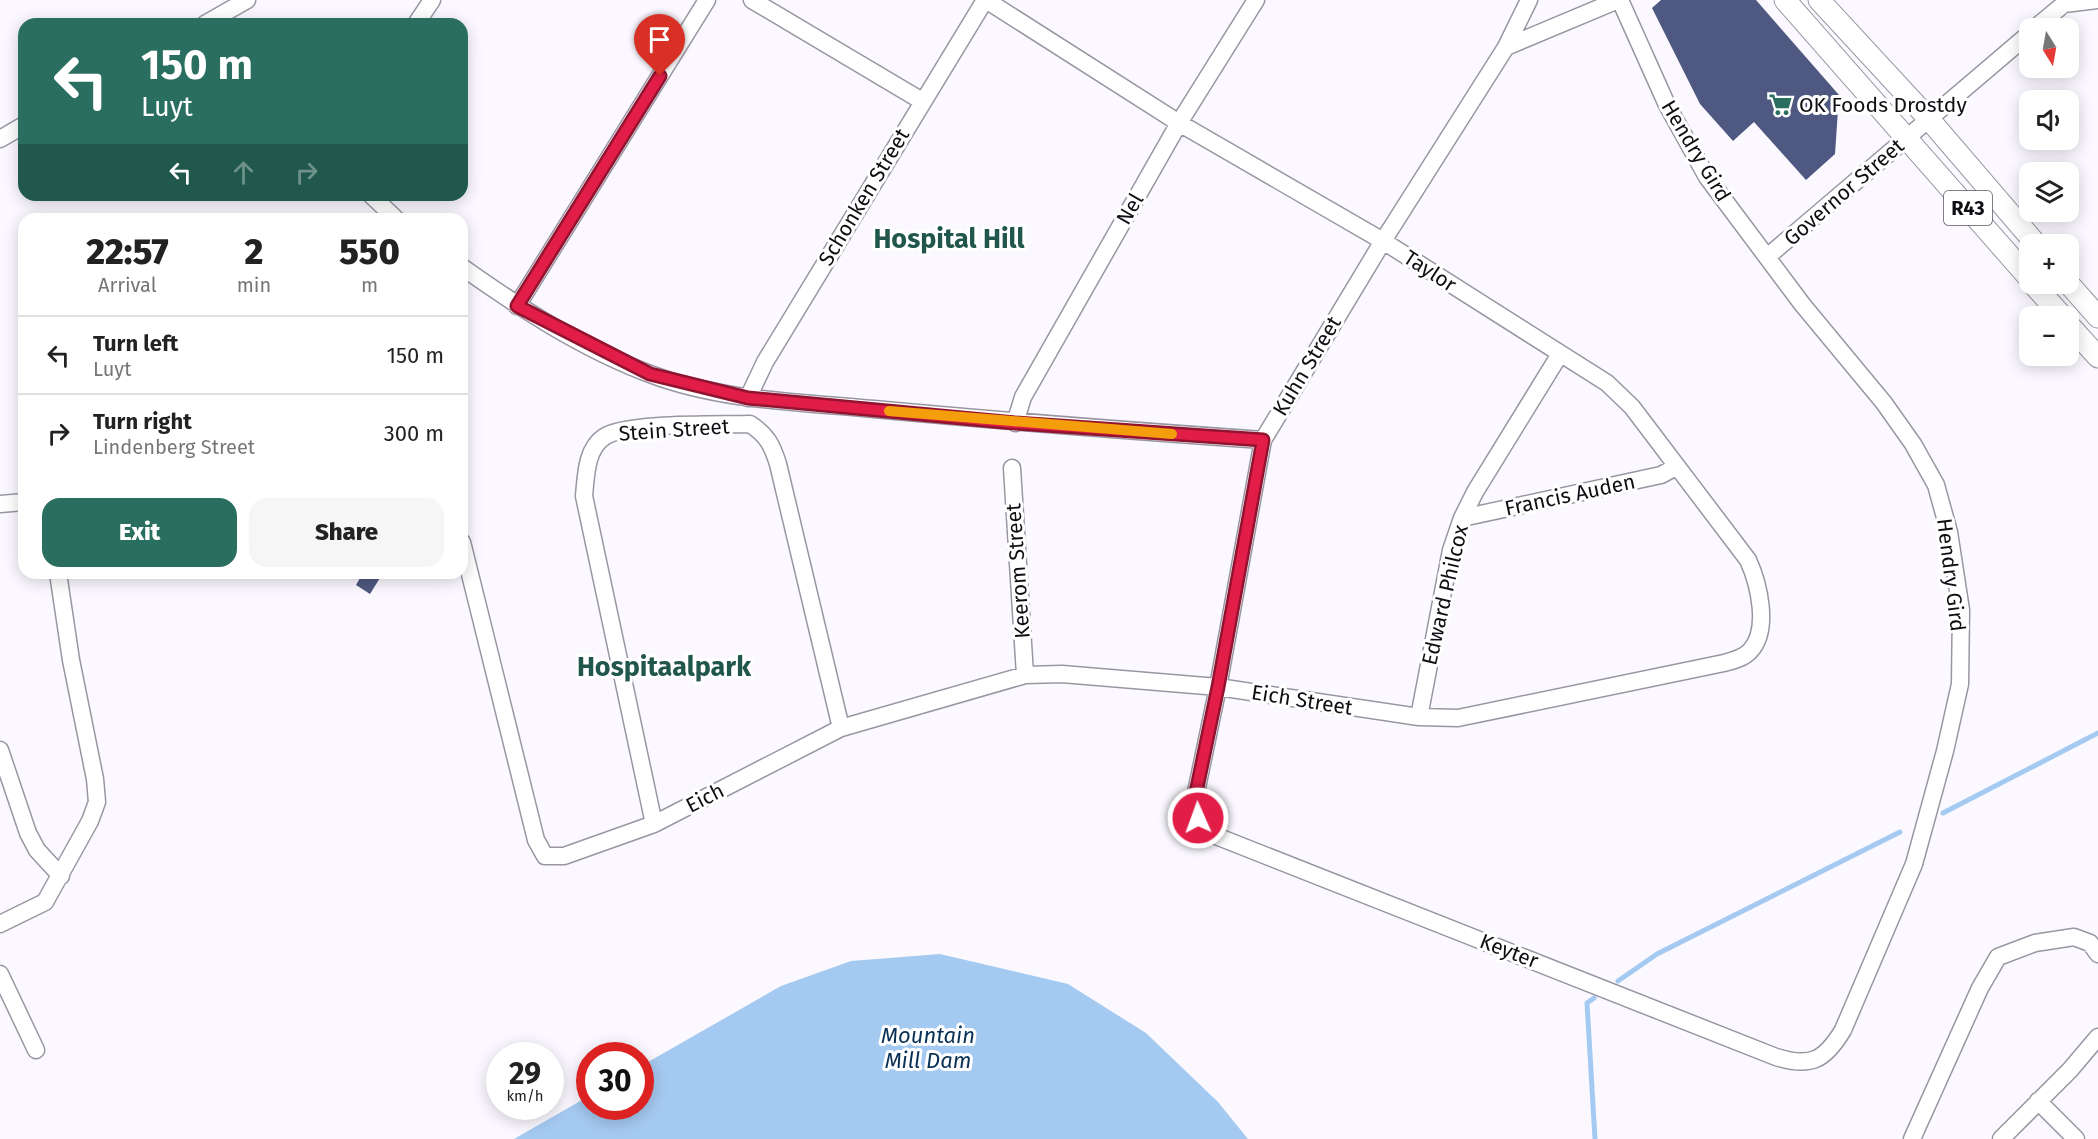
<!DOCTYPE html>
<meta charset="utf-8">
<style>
:root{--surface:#fff;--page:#f6f6f6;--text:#222;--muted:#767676;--line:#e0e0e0;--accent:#2a6e60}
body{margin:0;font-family:"Fira Sans",sans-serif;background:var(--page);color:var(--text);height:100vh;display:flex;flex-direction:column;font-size:22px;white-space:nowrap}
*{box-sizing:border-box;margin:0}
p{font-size:20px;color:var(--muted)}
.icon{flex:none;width:33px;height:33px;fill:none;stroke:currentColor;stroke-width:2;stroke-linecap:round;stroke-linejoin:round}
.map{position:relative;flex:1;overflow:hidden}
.panel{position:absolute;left:18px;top:213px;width:450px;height:366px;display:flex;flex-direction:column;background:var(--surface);border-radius:18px;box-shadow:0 3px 15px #0003}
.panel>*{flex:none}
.top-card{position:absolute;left:18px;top:18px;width:450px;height:183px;border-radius:18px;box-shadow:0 3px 15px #0003;background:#2a6e60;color:#fff;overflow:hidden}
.needle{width:39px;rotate:169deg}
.controls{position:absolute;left:2019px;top:18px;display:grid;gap:12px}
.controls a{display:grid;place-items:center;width:60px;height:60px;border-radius:12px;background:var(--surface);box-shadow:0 3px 15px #0003;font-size:30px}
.speed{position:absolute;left:486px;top:1042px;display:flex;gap:12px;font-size:30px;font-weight:700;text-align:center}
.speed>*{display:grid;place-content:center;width:78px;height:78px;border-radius:50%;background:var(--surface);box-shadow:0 3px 15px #0003;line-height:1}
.speed small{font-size:15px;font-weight:400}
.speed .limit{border:9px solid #d22;background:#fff;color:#111}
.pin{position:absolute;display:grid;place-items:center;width:51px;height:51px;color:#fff;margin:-62px -26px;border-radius:50% 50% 50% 0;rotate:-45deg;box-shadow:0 0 6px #0007}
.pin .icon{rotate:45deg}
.me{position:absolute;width:66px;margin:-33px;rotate:358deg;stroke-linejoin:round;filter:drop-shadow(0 0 4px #0008)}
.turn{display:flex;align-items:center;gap:21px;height:126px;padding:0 24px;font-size:27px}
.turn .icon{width:78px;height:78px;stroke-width:2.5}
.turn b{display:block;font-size:42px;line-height:51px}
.lanes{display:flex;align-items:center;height:57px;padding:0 24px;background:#0003;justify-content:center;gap:30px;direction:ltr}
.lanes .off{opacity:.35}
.eta{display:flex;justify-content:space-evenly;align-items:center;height:102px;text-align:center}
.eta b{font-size:36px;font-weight:800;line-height:42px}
.action{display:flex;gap:12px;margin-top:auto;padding:12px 24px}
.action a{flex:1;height:69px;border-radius:18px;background:var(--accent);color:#fff;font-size:24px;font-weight:800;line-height:69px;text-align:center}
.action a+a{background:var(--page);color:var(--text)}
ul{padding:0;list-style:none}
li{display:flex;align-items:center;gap:18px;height:78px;padding:0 24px;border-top:2px solid var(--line)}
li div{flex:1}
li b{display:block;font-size:22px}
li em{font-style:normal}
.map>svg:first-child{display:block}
.water{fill:#a5caf1}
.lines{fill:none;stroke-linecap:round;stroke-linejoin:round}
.stream{stroke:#a5caf1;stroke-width:5}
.building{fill:#4f5881}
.minor-casing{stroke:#9996a3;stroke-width:19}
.major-casing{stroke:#9996a3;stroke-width:23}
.minor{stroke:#fff;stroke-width:16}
.major{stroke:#fff;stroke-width:21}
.route-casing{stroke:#92132f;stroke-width:15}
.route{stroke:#e11d48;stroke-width:10}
.slow{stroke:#f59e0b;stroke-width:10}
.labels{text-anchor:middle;stroke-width:6;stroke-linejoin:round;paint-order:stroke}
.shield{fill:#fff;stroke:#58565a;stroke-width:1.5}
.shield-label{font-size:20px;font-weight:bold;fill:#100e13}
.poi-label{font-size:21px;fill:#100e13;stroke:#fff;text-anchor:start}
.street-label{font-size:21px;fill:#100e13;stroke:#fff}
.water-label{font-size:22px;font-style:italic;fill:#083155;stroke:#fff}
.district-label{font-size:27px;font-weight:bold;fill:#20564b;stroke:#fff}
</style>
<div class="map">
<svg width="2098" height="1139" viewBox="0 0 2098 1139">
<rect width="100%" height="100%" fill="#fbf9ff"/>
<path class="water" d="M940,954L1068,984L1146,1033L1218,1102L1248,1139H514L589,1096L590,1107H640L641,1066L781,986L851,961Z"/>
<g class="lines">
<path class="stream" d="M1943,813L2098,733
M1618,981L1657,954L1900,832
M1594,998L1587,1003L1595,1139"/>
</g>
<path class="building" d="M1661,0H1756L1839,95L1835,154L1806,180L1754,122L1733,141L1700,104L1652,8Z
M363,573H383L370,594L356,585Z"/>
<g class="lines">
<defs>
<path id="minor" d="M752,0L922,101
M1618,0L1506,47L1383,241L1263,440L1218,687L1194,802C1198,818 1203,826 1216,836L1776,1057C1811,1068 1825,1060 1843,1030L1914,864L1945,751L1960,684L1961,610L1949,532L1936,485L1913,444L1884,403L1802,304L1707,177L1667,105L1620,0
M205,24L247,0
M416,24L432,0
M2035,28L2064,4L2098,0
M1506,47L1529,0
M0,139L24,125
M371,195L396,219
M1767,257L2030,33
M462,267C520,308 583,349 650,374C721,401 800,402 874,409C1003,421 1133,431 1263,440
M517,306L707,0
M748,398L765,362L985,0
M1015,423L1023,397L1179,123L1256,0
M1012,468L1025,675
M0,504L24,502
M1462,518L1661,475L1676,467
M462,542L536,840L545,856H564L654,824L841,728L1025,675L1062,674L1218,687L1419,717L1458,718L1724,663C1732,661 1744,658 1750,651C1770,630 1759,584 1748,560L1632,407L1607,383L1383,241L1179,123L986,0
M1419,717L1451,550L1462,518L1475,492L1560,354
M0,750L28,833L37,850L61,876
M654,824L584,496C586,476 586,449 604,437C625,422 721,425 750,424C767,435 772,445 778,464L841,728
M0,924L45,902L90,821L97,802L95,779L71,660L58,573
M0,974L36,1050
M2038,1101L2076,1139
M1912,1139L1980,988L1998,957L2035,943L2074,937L2090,943L2098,954
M2001,1139L2070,1070L2098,1037"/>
<path id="major" d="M1785,0L2030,279
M1819,0L1928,118L2036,244
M2068,283L2098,317
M2033,284L2062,316
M2068,324L2098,357"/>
</defs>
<use href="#minor" class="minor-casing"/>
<use href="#major" class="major-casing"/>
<use href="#minor" class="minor"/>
<use href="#major" class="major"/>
</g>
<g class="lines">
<defs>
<path id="route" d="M660,76L517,306L650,374L748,398L1015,423L1263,440L1218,687L1194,802L1198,818"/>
</defs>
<use href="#route" class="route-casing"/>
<use href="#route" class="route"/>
<path class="slow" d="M889,411L1172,434"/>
</g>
<defs>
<symbol id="supermarket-bare" viewBox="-9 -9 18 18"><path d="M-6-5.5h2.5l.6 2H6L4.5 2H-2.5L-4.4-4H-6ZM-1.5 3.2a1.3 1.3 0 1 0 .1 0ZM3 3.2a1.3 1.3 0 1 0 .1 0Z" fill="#2a6e60" stroke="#fff" stroke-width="2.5" paint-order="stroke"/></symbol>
</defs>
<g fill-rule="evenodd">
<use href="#supermarket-bare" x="1764" y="88" width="33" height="33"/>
</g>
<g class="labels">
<rect class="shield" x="1944" y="191" width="48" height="34" rx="4.5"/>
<g class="shield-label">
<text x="1968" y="215">R43</text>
</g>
<g class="poi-label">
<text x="1799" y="112">OK Foods Drostdy</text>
</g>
<g class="street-label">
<text transform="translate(1696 151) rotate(59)" y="7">Hendry Gird</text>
<text transform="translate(1844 192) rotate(-41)" y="7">Governor Street</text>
<text transform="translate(864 197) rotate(-59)" y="7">Schonken Street</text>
<text transform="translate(1130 209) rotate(-60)" y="7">Nel</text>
<text transform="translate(1430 271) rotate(33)" y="7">Taylor</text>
<text transform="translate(1307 366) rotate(-59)" y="7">Kuhn Street</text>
<text transform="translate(674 430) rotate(-4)" y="7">Stein Street</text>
<text transform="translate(1570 495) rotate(-12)" y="7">Francis Auden</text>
<text transform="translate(1018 571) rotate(-94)" y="7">Keerom Street</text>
<text transform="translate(1951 575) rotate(83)" y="7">Hendry Gird</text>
<text transform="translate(1445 595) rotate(-77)" y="7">Edward Philcox</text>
<text transform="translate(1302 700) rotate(9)" y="7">Eich Street</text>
<text transform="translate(705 798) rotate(-27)" y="7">Eich</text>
<text transform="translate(1509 951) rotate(21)" y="7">Keyter</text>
</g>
<g class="water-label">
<text x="928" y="1043">Mountain<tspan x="928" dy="25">Mill Dam</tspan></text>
</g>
<g class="district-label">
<text x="949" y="248">Hospital Hill</text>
<text x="664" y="676">Hospitaalpark</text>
</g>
</g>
</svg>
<div class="controls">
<a><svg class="needle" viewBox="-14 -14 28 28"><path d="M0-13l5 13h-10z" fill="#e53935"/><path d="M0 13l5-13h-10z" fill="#767676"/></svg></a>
<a><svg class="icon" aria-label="sound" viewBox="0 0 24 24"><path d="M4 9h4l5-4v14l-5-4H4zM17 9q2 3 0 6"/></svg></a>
<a><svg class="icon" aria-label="layers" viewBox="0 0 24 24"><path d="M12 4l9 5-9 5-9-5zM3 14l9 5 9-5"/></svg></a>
<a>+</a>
<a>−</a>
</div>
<div class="speed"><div>29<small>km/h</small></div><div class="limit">30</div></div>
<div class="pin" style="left:660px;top:76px;background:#d93025"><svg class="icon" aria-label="arrive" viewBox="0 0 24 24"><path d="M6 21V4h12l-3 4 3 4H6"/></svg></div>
<svg class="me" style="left:1198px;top:818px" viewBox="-20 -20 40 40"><circle r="17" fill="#e11d48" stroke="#fff" stroke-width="3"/><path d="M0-11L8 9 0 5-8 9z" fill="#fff"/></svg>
<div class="top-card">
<div class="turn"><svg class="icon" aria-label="left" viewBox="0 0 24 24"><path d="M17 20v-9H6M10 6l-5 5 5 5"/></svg><div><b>150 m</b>Luyt</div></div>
<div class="lanes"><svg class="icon" aria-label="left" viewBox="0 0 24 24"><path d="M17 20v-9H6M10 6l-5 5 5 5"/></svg><svg class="icon off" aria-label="ahead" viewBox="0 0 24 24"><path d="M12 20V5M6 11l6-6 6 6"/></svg><svg class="icon off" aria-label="right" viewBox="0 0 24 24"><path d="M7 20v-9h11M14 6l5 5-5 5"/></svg></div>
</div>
<section class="panel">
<div class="eta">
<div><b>22:57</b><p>Arrival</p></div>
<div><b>2</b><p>min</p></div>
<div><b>550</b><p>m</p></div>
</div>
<ul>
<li><svg class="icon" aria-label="left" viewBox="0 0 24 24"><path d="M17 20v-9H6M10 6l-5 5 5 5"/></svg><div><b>Turn left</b><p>Luyt</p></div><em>150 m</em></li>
<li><svg class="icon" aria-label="right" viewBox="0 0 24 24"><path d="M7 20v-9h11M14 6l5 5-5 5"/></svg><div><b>Turn right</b><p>Lindenberg Street</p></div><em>300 m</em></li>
</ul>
<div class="action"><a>Exit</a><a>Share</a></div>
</section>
</div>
